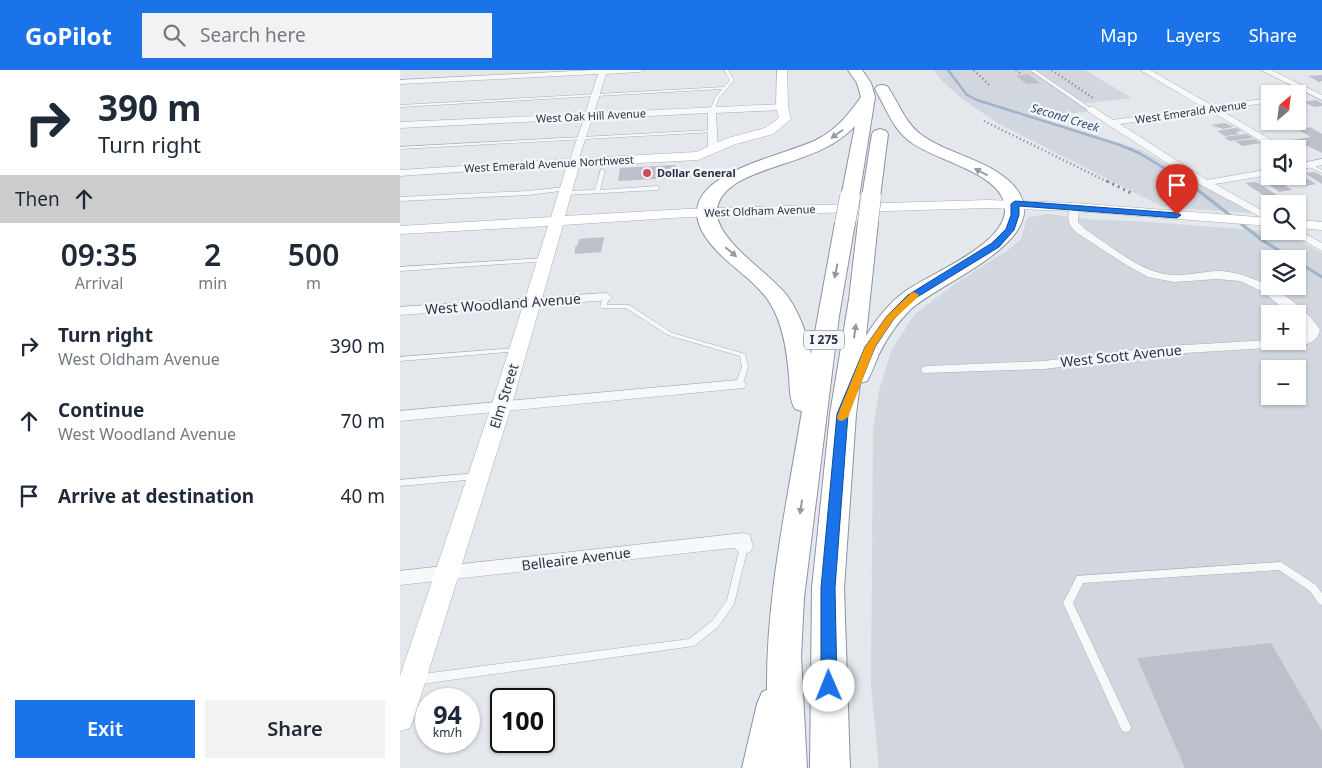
<!DOCTYPE html>
<meta charset="utf-8">
<style>
:root{--surface:#fff;--page:#f2f2f3;--text:#1f2937;--muted:#747a83;--accent:#1a73e8}
body{margin:0;font-family:"Noto Sans",sans-serif;background:var(--page);color:var(--text);height:100vh;display:flex;flex-direction:column;font-size:19px;white-space:nowrap}
*{box-sizing:border-box;margin:0}
p{font-size:16px;color:var(--muted)}
.icon{flex:none;width:28px;height:28px;fill:none;stroke:currentColor;stroke-width:2;stroke-linecap:round;stroke-linejoin:round}
.map{position:relative;flex:1;overflow:hidden}
.sheet{display:flex;flex-direction:column;background:var(--surface);width:400px}
.sheet>*{flex:none}
.hud{background:#fff;color:var(--text);overflow:hidden}
.needle{width:32px;rotate:28deg}
.fabs{position:absolute;left:861px;top:15px;display:grid;gap:10px}
.fabs a{display:grid;place-items:center;width:45px;height:45px;border-radius:0px;background:var(--surface);box-shadow:0 1px 4px #0004;font-size:25px}
.speed{position:absolute;left:15px;top:618px;display:flex;gap:10px;font-size:25px;font-weight:700;text-align:center}
.speed>*{display:grid;place-content:center;width:65px;height:65px;border-radius:50%;background:var(--surface);box-shadow:0 1px 4px #0004;line-height:1}
.speed small{font-size:12px;font-weight:400}
.speed .limit{border:2px solid #111;border-radius:8px;background:#fff;color:#111}
.pin{position:absolute;display:grid;place-items:center;width:42px;height:42px;color:#fff;margin:-51px -21px;border-radius:50% 50% 50% 0;rotate:-45deg;box-shadow:0 0 5px #0007}
.pin .icon{rotate:45deg}
.me{position:absolute;width:55px;margin:-28px;rotate:359deg;stroke-linejoin:round;filter:drop-shadow(0 0 4px #0008)}
.turn{display:flex;align-items:center;gap:18px;height:105px;padding:0 15px;font-size:22px}
.turn .icon{width:65px;height:65px;stroke-width:2.5}
.turn b{display:block;font-size:35px;line-height:42px}
.then{display:flex;align-items:center;height:48px;padding:0 15px;background:#0003;gap:10px;font-size:19px}
.eta{display:flex;justify-content:space-evenly;align-items:center;height:85px;text-align:center}
.eta b{font-size:30px;font-weight:600;line-height:35px}
.button{display:flex;gap:10px;margin-top:auto;padding:10px 15px}
.button a{flex:1;height:58px;border-radius:0px;background:var(--accent);color:#fff;font-size:20px;font-weight:600;line-height:58px;text-align:center}
.button a+a{background:var(--page);color:var(--text)}
ul{padding:0;list-style:none}
li{display:flex;align-items:center;gap:15px;height:75px;padding:0 15px}
li div{flex:1}
li b{display:block;font-size:19px}
li em{font-style:normal}
header{display:flex;align-items:center;gap:30px;box-sizing:border-box;height:70px;padding:0 25px;background:var(--accent);color:#fff}
header strong{font-size:24px}
nav{display:flex;gap:28px;margin-inline-start:auto;font-size:18px}
.search{width:350px;height:45px;background:var(--page);display:flex;align-items:center;gap:12px;box-sizing:border-box;padding:0 18px;border-radius:0px;color:var(--muted);font-size:19px}
main{display:flex;flex:1;min-height:0}
.map>svg:first-child{display:block}
.built{fill:#d2d6de;fill-rule:evenodd}
.lines{fill:none;stroke-linecap:round;stroke-linejoin:round}
.stream-far1{stroke:#9fb4cc;stroke-width:2.5}
.stream{stroke:#9fb4cc;stroke-width:3}
.building{fill:#bbc0ca}
.lane-casing{stroke:#a9aeb7;stroke-width:1}
.street-casing{stroke:#a9aeb7;stroke-width:1}
.secondary-casing{stroke:#a9aeb7;stroke-width:1}
.highway-casing{stroke:#8b94a3;stroke-width:2}
.lane{fill:#f7f8fa;fill-rule:evenodd}
.street{fill:#f7f8fa;fill-rule:evenodd}
.secondary{fill:#fff;fill-rule:evenodd}
.highway{fill:#fff;fill-rule:evenodd}
.rail-far1{stroke:#7d8696;stroke-width:2.5;stroke-dasharray:1 3;stroke-linecap:butt}
.rail{stroke:#7d8696;stroke-width:3;stroke-dasharray:2 4;stroke-linecap:butt}
.highway-bridge-casing{stroke:#8b94a3;stroke-width:21;stroke-linecap:butt}
.highway-bridge{stroke:#fff;stroke-width:20}
.oneway{fill:#959aa2}
.route{fill:#1a73e8;stroke:#114b97}
.slow{fill:#f59e0b}
.poi-dot{fill:#d1495b;stroke:#f4f6f9;stroke-width:2}
.labels{text-anchor:middle;stroke-width:4.5;stroke-linejoin:round;paint-order:stroke}
.far-street-label{font-size:11px;fill:#2b3445;stroke:#f4f6f9}
.far-poi-label{font-size:11px;font-weight:bold;fill:#2b3445;stroke:#f4f6f9;text-anchor:start}
.far-water-label{font-size:12px;font-style:italic;fill:#34527a;stroke:#f4f6f9}
.shield{fill:#f4f6f9;stroke:#676e7b;stroke-width:1}
.shield-label{font-size:12px;font-weight:bold;fill:#2b3445}
.street-label{font-size:14px;fill:#2b3445;stroke:#f4f6f9}
</style>
<header>
<strong>GoPilot</strong>
<div class="search"><svg class="icon" aria-label="search" viewBox="0 0 24 24"><circle cx="10" cy="10" r="6"/><path d="M15 15l6 6"/></svg>Search here</div>
<nav><a>Map</a><a>Layers</a><a>Share</a></nav>
</header>
<main>
<section class="sheet">
<div class="hud">
<div class="turn"><svg class="icon" aria-label="right" viewBox="0 0 24 24"><path d="M7 20v-9h11M14 6l5 5-5 5"/></svg><div><b>390 m</b>Turn right</div></div>
<div class="then">Then<svg class="icon" aria-label="ahead" viewBox="0 0 24 24"><path d="M12 20V5M6 11l6-6 6 6"/></svg></div>
</div>
<div class="eta">
<div><b>09:35</b><p>Arrival</p></div>
<div><b>2</b><p>min</p></div>
<div><b>500</b><p>m</p></div>
</div>
<ul>
<li><svg class="icon" aria-label="right" viewBox="0 0 24 24"><path d="M7 20v-9h11M14 6l5 5-5 5"/></svg><div><b>Turn right</b><p>West Oldham Avenue</p></div><em>390 m</em></li>
<li><svg class="icon" aria-label="ahead" viewBox="0 0 24 24"><path d="M12 20V5M6 11l6-6 6 6"/></svg><div><b>Continue</b><p>West Woodland Avenue</p></div><em>70 m</em></li>
<li><svg class="icon" aria-label="arrive" viewBox="0 0 24 24"><path d="M6 21V4h12l-3 4 3 4H6"/></svg><div><b>Arrive at destination</b></div><em>40 m</em></li>
</ul>
<div class="button"><a>Exit</a><a>Share</a></div>
</section>
<div class="map">
<svg width="922" height="698" viewBox="0 0 922 698">
<rect width="100%" height="100%" fill="#e4e7ec"/>
<path class="built" d="M534,0H685L732,28L679,34L691,41L641,48L741,80L852,143L763,137L599,54L562,29L541,10Z
M648,144L695,150L734,151L883,162L922,183V698H479L471,615L473,359L479,321L491,281L515,244L556,213L608,180L621,169L626,151L629,147ZM870,189H898V216H870ZM870,244H898V271H870ZM870,299H898V326H870Z"/>
<g class="lines">
<path class="stream-far1" d="M548,0L567,25L577,30L720,75L739,83L782,109"/>
<path class="stream" d="M795,118L862,170L893,189
M898,192L922,207"/>
</g>
<path class="building" d="M628,4L640,13L627,14L616,6Z
M922,5V11L919,12L908,6Z
M916,30L922,33V36L914,37L904,32Z
M879,51H899L905,54L900,55L906,58L910,57L922,64V83L908,76L897,77L886,71L911,67L897,59H902L896,55L888,57Z
M825,53L833,57L823,59L811,55Z
M836,58L842,61L836,62L839,64L825,66L817,61Z
M847,64L853,68L830,71L824,67Z
M855,69L861,73L842,76L835,71Z
M276,95L275,108L218,111L220,98Z
M915,102L922,106V114L904,103Z
M902,105L916,114L906,116L892,107Z
M877,110L892,120L879,122L865,112Z
M856,112L877,125L866,127L845,113Z
M204,167L201,182L175,184V177L177,176L179,169Z
M871,573L922,661V698H785L737,588Z"/>
<g class="lines">
<defs>
<path id="lane" d="M324,0H328L334,10L319,28L314,41L312,42L310,41L315,28L322,19L0,37V35L324,17L330,10Z
M630,0H635L692,39L688,40Z
M312,60H314V62L0,79V77Z
M907,94H911L922,100V103L907,96Z
M201,99L205,100L200,120L257,116L260,118L257,120L165,125L162,123L165,121L195,120Z
M166,117L169,119L168,120L128,125L0,131V127L128,121Z
M146,188L148,189V191L0,201V197Z
M206,225L209,227L207,235H229L272,263L345,284L348,297L342,317H336L335,315L342,297L340,286L268,265L226,238H201L200,237L203,227Z
M118,278L120,279L121,280L120,281L0,291V287Z
M77,403L80,404L81,406L80,408L77,409L0,416V410Z
M344,474L347,475L348,477L334,534L318,557L294,576L0,617V607L289,569L312,551L327,530L340,477L341,475Z
M881,492L916,515L922,523V535L919,534L910,521L879,500L683,513L673,533L731,657L730,661L726,662L722,661L663,533L677,506Z"/>
<path id="street" d="M194,0H244L240,2L206,4L194,43L382,34L386,37L382,40L316,43L318,80L313,83L308,80V43L192,49L177,94L0,106V100L170,89L184,49L0,58V52L185,44L198,4L0,14V10Z
M740,0H750L813,36L870,28V32L820,40L887,79H875L810,41L720,54L807,110L870,99V105L815,114L870,145V152L801,115L687,41V37H693L713,50L803,37Z
M861,0H871L922,25V30Z
M922,89V95L898,100V94Z
M674,134L679,137L678,152L685,159C708,174 733,196 760,203C779,208 799,202 817,201C852,201 902,230 920,260C918,270 910,274 900,276L768,284L644,299L523,303L521,300L523,297L528,296L644,291L768,276L870,270L898,271V268L906,264C907,257 902,254 898,250V244H890L863,222L840,211L817,209L774,212L748,207L728,196L677,163C667,153 668,151 669,137Z
M898,160L922,173V181L887,161H898Z
M206,223L212,227L210,230L0,245V237Z
M339,310L344,312L346,315L344,318L0,351V341Z
M344,463L350,465L353,477L350,482L344,484L338,482L335,478H331L0,515V501Z"/>
<path id="secondary" d="M377,0H387L388,37L391,49L373,64L336,74L298,90L179,96L165,146L287,139L587,130L674,133L870,148V156L674,141L587,138L287,147L163,155L111,337L14,648L10,658L0,661V606L91,337L148,156L0,164V156L151,147L169,89L296,82L328,68L365,58L379,48L376,37Z
M898,150L922,152V160L898,158Z"/>
<path id="highway" d="M448,0H462L471,13L475,27L459,127L456,131L450,132L444,131L441,127L455,56C424,89 377,91 338,112C277,151 365,195 388,227C400,244 407,265 411,284L435,153L438,149L445,147L452,149L455,153L439,246L404,528L401,586L407,698H342L357,634L362,622L367,620C366,526 387,433 402,341L395,339C389,329 390,317 389,306C387,281 383,254 370,233C352,205 318,191 302,161C272,103 385,87 418,69C437,59 449,44 461,27L457,13Z
M482,15L487,16C498,31 504,51 519,63C546,84 584,88 609,111C668,166 538,212 510,240C497,253 487,268 479,284C475,293 472,303 467,311L460,313L456,344L444,518L450,698H410L412,518L430,344L449,229L458,152L461,148L468,146L475,148L478,152L466,266C476,250 488,234 503,223C529,203 616,172 604,132C596,101 532,90 508,70C492,57 485,36 475,19L477,16Z
M480,59L486,61L488,64L480,127L477,131L471,132L465,131L462,127L472,64L474,61Z"/>
</defs>
<use href="#lane" class="lane-casing"/>
<use href="#street" class="street-casing"/>
<use href="#secondary" class="secondary-casing"/>
<use href="#highway" class="highway-casing"/>
<use href="#lane" class="lane"/>
<use href="#street" class="street"/>
<use href="#secondary" class="secondary"/>
<use href="#highway" class="highway"/>
<path class="rail-far1" d="M574,0L590,16
M616,0L622,5
M652,0L693,28
M584,51L710,113"/>
<path class="rail" d="M707,111L731,123"/>
<defs>
<path id="highway-bridge" d="M468,152L471,127
M445,153L450,127"/>
</defs>
<use href="#highway-bridge" class="highway-bridge-casing"/>
<use href="#highway-bridge" class="highway-bridge"/>
</g>
<defs><path id="oneway-solid" d="M-6-.8H1V-3.2L6.5 0L1 3.2V.8H-6Z" transform="scale(1.25)"/></defs>
<g class="oneway">
<use href="#oneway-solid" transform="translate(437 64) rotate(145)"/>
<use href="#oneway-solid" transform="translate(581 102) rotate(-153)"/>
<use href="#oneway-solid" transform="translate(331 182) rotate(40)"/>
<use href="#oneway-solid" transform="translate(436 201) rotate(101)"/>
<use href="#oneway-solid" transform="translate(455 261) rotate(-82)"/>
<use href="#oneway-solid" transform="translate(401 437) rotate(98)"/>
</g>
<path class="route" d="M615,131L777,143L781,145L777,148L619,136V145L614,160L599,177L514,229L493,250L475,277L448,344L435,518L437,616L435,621L429,623L423,621L421,616V518L437,344L465,277L487,246L508,225L592,173L606,159L611,145V134Z"/>
<path class="slow" d="M514,222L519,225L518,227L493,250L475,277L448,347L442,351L438,350L437,347L465,277L487,246L511,223Z"/>
<circle class="poi-dot" cx="247" cy="103" r="5"/>
<g class="labels">
<g class="far-street-label">
<text transform="translate(791 42) rotate(-8)" y="4">West Emerald Avenue</text>
<text transform="translate(191 46) rotate(-3)" y="4">West Oak Hill Avenue</text>
<text transform="translate(149 94) rotate(-3)" y="4">West Emerald Avenue Northwest</text>
<text transform="translate(360 141) rotate(-2)" y="4">West Oldham Avenue</text>
</g>
<g class="far-poi-label">
<text x="257" y="107">Dollar General</text>
</g>
<g class="far-water-label">
<text transform="translate(665 48) rotate(17)" y="4">Second Creek</text>
</g>
<rect class="shield" x="404" y="260.5" width="40" height="19" rx="4"/>
<g class="shield-label">
<text x="424" y="274">I 275</text>
</g>
<g class="street-label">
<text transform="translate(103 234) rotate(-4)" y="5">West Woodland Avenue</text>
<text transform="translate(721 286) rotate(-6)" y="5">West Scott Avenue</text>
<text transform="translate(104 326) rotate(-73)" y="5">Elm Street</text>
<text transform="translate(176 489) rotate(-7)" y="5">Belleaire Avenue</text>
</g>
</g>
</svg>
<div class="fabs">
<a><svg class="needle" viewBox="-14 -14 28 28"><path d="M0-13l5 13h-10z" fill="#e53935"/><path d="M0 13l5-13h-10z" fill="#747a83"/></svg></a>
<a><svg class="icon" aria-label="sound" viewBox="0 0 24 24"><path d="M4 9h4l5-4v14l-5-4H4zM17 9q2 3 0 6"/></svg></a>
<a><svg class="icon" aria-label="search" viewBox="0 0 24 24"><circle cx="10" cy="10" r="6"/><path d="M15 15l6 6"/></svg></a>
<a><svg class="icon" aria-label="layers" viewBox="0 0 24 24"><path d="M12 4l9 5-9 5-9-5zM3 14l9 5 9-5"/></svg></a>
<a>+</a>
<a>−</a>
</div>
<div class="speed"><div>94<small>km/h</small></div><div class="limit">100</div></div>
<div class="pin" style="left:777px;top:145px;background:#d93025"><svg class="icon" aria-label="arrive" viewBox="0 0 24 24"><path d="M6 21V4h12l-3 4 3 4H6"/></svg></div>
<svg class="me" style="left:429px;top:616px" viewBox="-20 -20 40 40"><circle r="19" fill="#fff"/><path d="M0-13L10 11 0 6-10 11z" fill="#1a73e8"/></svg>
</div>
</main>
